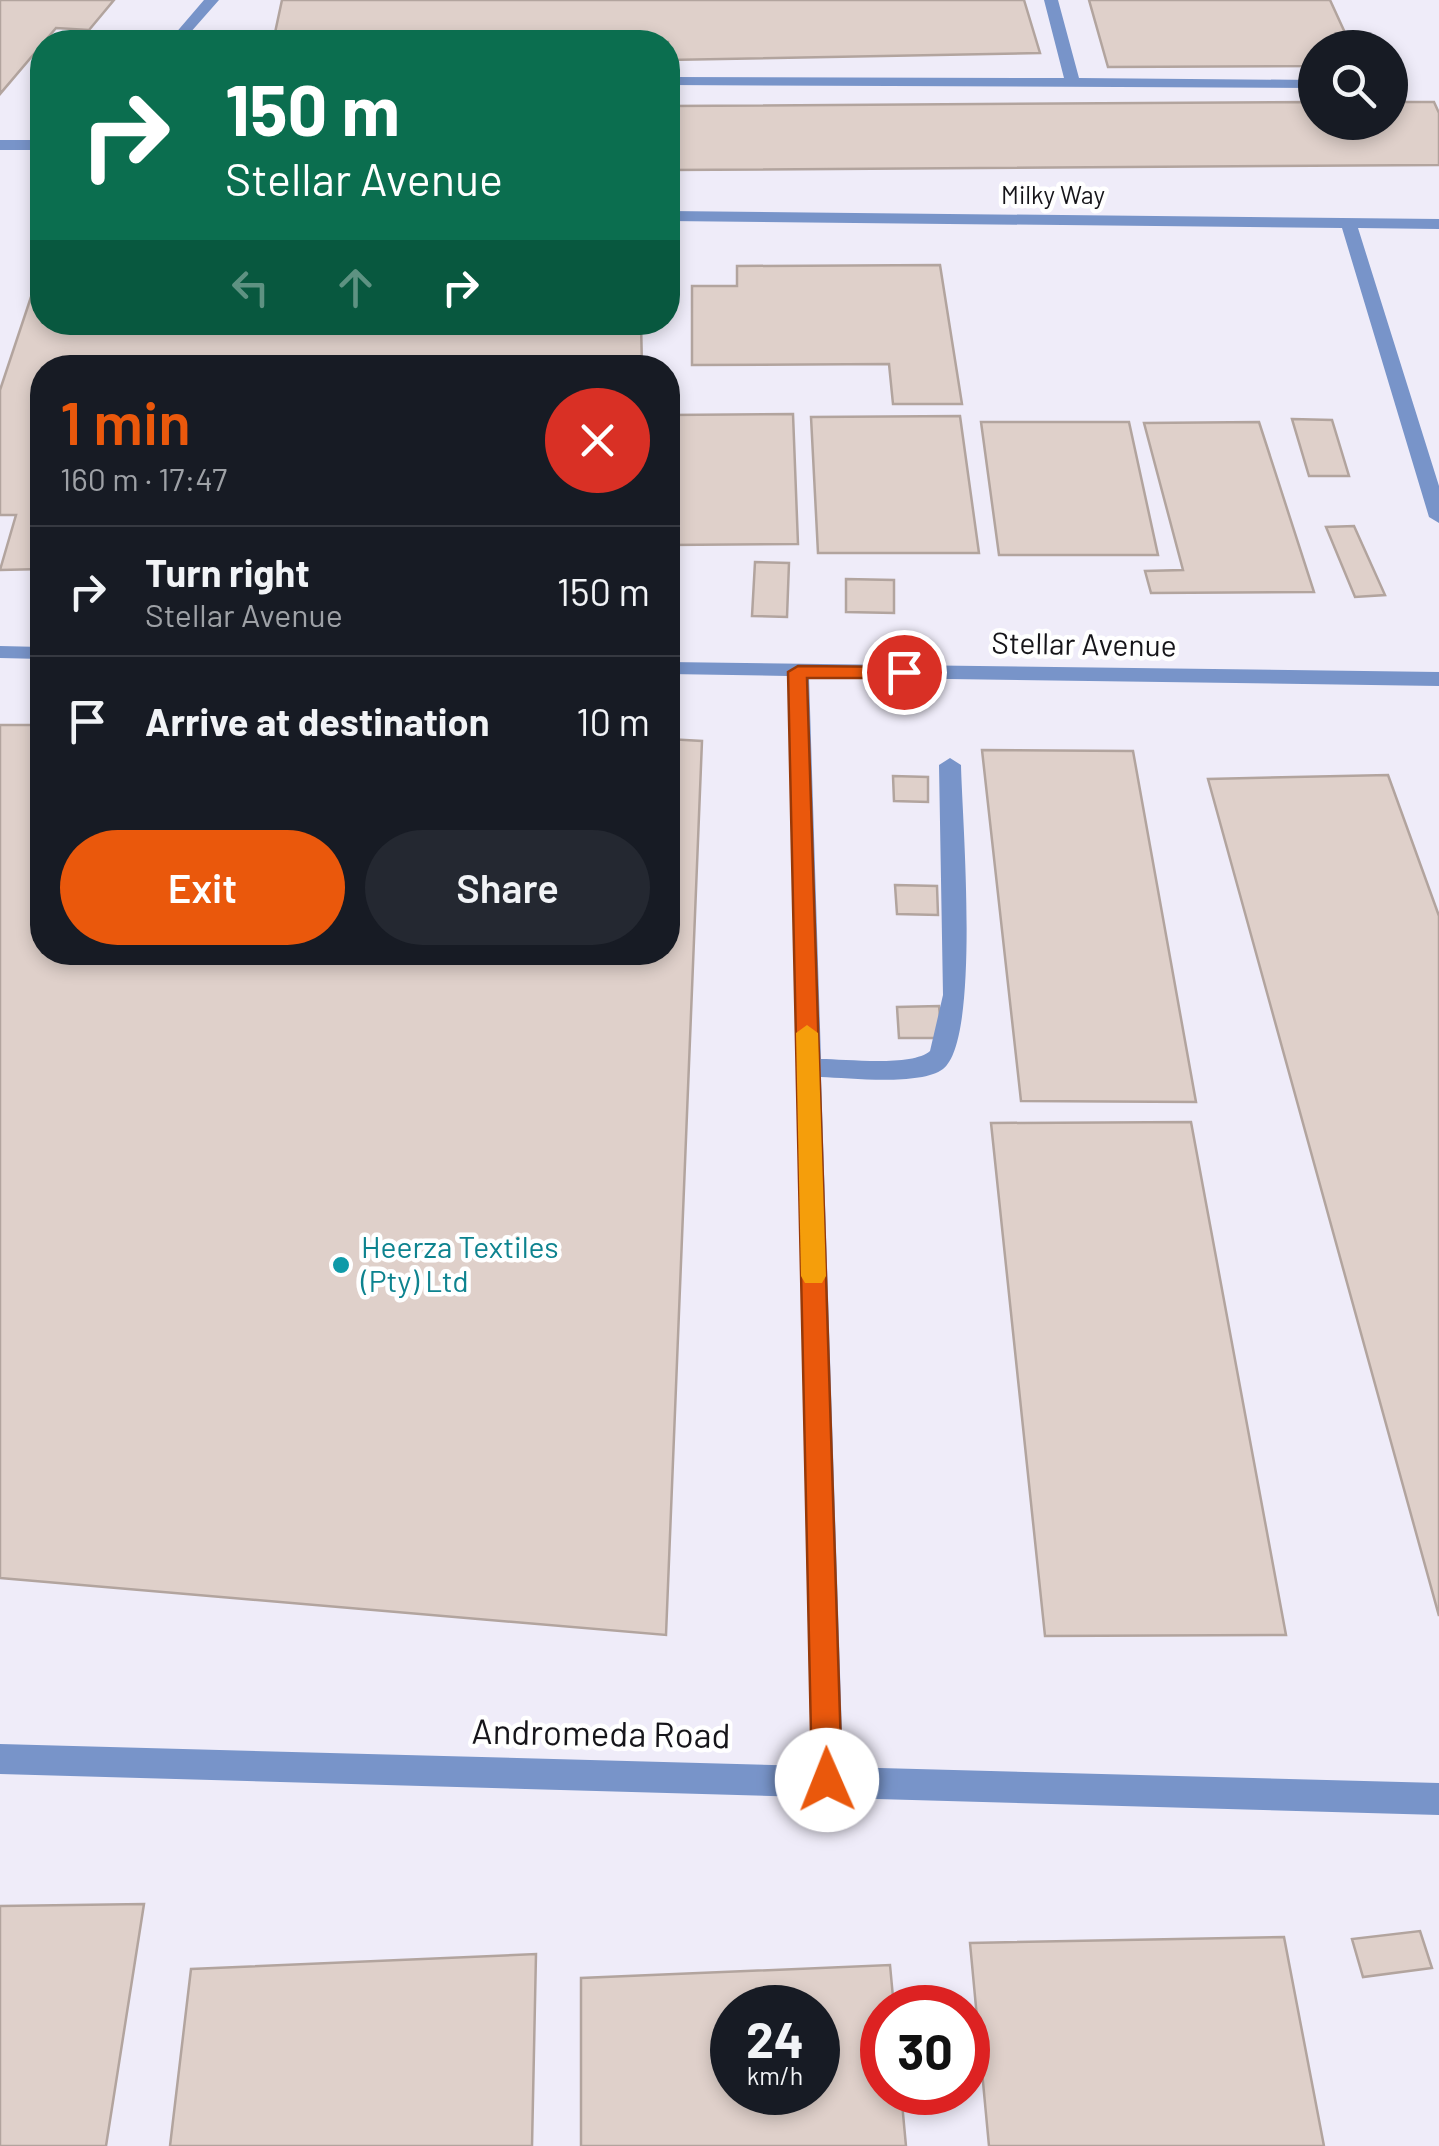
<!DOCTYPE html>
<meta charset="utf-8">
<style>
:root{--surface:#171b24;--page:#242831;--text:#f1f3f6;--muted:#9ea1a6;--line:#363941;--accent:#ea580c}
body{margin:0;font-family:Barlow,sans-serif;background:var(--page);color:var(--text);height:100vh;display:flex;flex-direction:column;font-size:38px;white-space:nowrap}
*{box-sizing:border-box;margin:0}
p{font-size:32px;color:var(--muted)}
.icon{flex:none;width:55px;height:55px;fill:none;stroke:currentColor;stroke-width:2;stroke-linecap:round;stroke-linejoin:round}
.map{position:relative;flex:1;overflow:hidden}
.sheet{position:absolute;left:30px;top:355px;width:650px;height:610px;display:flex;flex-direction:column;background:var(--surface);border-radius:40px;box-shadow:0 5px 15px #0003}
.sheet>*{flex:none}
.top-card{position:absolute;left:30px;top:30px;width:650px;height:305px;border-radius:40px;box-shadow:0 5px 15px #0003;background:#0b6e4f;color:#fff;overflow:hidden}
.buttons{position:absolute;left:1298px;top:30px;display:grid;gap:20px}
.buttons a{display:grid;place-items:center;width:110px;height:110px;border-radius:50%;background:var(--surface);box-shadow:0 5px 15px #0003;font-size:50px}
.speed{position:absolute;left:710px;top:1985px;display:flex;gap:20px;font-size:50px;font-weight:700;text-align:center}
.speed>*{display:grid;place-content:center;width:130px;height:130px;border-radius:50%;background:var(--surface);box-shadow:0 5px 15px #0003;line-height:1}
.speed small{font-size:25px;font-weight:400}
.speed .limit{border:15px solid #d22;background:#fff;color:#111}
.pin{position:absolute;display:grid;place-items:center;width:85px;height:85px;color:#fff;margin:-42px;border:5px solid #fff;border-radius:50%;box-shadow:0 2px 10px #0007}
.me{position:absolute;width:110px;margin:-55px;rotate:359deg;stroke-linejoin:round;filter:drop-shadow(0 0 8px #0008)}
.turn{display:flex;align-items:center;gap:35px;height:210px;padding:0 30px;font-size:45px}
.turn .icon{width:130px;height:130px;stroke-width:2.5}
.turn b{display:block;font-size:70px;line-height:85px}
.lanes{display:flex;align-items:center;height:95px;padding:0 30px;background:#0003;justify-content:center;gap:50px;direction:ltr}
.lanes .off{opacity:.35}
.round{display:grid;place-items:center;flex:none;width:105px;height:105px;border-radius:52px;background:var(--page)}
.head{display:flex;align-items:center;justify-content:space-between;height:170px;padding:0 30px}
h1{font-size:60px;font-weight:600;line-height:75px;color:var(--accent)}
.primary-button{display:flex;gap:20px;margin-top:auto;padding:20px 30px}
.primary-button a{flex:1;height:115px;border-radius:60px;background:var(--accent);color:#fff;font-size:40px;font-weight:600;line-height:115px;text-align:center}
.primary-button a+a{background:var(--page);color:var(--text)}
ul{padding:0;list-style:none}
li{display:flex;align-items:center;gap:30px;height:130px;padding:0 30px;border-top:2px solid var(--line)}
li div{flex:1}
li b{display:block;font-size:38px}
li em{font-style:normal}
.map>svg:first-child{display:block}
.building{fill:#dfd0ca;stroke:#b2a49e;stroke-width:2.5;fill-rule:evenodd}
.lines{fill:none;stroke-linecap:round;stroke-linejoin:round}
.minor{fill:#7894c9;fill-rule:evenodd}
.route{fill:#ea580c;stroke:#983908;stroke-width:2.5}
.slow{fill:#f59e0b}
.culture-dot{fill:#0f9aa8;stroke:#fff;stroke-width:4}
.labels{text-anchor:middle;stroke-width:9;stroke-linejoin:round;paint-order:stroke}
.far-street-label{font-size:25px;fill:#16151a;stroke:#fff}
.street-label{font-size:30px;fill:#16151a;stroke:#fff}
.culture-label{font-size:30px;fill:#0d838f;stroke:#fff;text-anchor:start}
.near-street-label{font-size:35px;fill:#16151a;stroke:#fff}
</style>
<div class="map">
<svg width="1439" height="2146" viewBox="0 0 1439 2146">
<rect width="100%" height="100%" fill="#efecf9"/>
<path class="building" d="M0,0H114L89,30L56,28L0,94Z
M282,0H1024L1040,53L668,60V42H273Z
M1089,0H1330L1352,48H1315V66L1108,67Z
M1315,102V122H1390V102H1434L1439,113V165L668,170V106Z
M42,264V322H641L642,368H42V569L0,570L16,515H0V390Z
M940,265L962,404H893L889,364L692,365V286H737V266Z
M793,414L798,544L668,545V415Z
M960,416L979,553H818L811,417Z
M1292,419L1332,420L1349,476H1309Z
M981,422H1129L1158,555H999Z
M1259,422L1314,592L1151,593L1145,571L1183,570L1144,423Z
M1354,526L1385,595L1355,597L1326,527Z
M755,562L789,563L787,617L752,616Z
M846,579L894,580V613L846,612Z
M0,725H42V952H668V739L702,741L666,1635L0,1578Z
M982,750L1133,751L1196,1102L1021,1101Z
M1388,775L1439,916V1616L1208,779Z
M893,776L928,777V802L894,801Z
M895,885L937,886L938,915L897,914Z
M939,1006L942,1038H899L897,1007Z
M1191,1122L1286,1635L1045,1636L991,1123Z
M144,1904L106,2146H0V1906Z
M1420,1931L1432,1968L1363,1977L1352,1939Z
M1284,1937L1324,2146H989L970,1943Z
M536,1954L532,2146H170L191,1969Z
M890,1965L894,2008H882V2092H901L906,2146H581V1978ZM732,2008H818V2092H732Z"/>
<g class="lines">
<path class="minor" d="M204,0H219L182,42H168Z
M1044,0H1058L1079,78L1315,80V88L668,85V77L1064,78Z
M0,140H42V150H0Z
M668,211L1439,219V229L1358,228L1439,486V523L1429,517L1342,228L668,221Z
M0,646L42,647V659L0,658Z
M668,662L1439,672V686L809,677L821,1059C846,1059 912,1067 930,1051L943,995L939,765L950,758L961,765C962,818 981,1040 943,1069C920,1086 851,1078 821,1077L843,1767L1439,1783V1815L0,1774V1744L811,1766L788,676L668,674Z"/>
</g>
<path class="route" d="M798,666L904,667L913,672L904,678H807L842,1780L837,1790L827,1794L817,1790L812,1780L788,672Z"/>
<path class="slow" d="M807,1025L818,1033L826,1276L822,1283H805L801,1276L796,1033Z"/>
<circle class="culture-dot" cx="341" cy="1265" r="10"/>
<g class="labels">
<g class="far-street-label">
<text x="1053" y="204">Milky Way</text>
</g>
<g class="street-label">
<text transform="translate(1084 645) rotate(1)" y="10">Stellar Avenue</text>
</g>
<g class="culture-label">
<text x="361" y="1258">Heerza Textiles<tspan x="361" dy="34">(Pty) Ltd</tspan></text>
</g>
<g class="near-street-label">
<text transform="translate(601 1734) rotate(1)" y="12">Andromeda Road</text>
</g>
</g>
</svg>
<div class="buttons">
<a><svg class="icon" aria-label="search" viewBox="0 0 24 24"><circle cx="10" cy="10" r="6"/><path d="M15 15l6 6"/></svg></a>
</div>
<div class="speed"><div>24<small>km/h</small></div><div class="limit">30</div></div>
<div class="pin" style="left:904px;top:672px;background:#d93025"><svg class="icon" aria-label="arrive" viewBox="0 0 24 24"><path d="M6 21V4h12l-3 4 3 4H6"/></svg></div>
<svg class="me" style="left:827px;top:1780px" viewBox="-20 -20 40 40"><circle r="19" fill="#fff"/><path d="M0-13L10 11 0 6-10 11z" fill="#ea580c"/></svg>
<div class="top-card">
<div class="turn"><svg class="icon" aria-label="right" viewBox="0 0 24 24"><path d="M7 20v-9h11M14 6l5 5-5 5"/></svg><div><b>150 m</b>Stellar Avenue</div></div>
<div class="lanes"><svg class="icon off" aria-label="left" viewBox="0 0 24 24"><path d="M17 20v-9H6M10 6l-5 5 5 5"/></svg><svg class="icon off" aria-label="ahead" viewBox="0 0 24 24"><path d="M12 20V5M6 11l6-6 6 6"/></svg><svg class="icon" aria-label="right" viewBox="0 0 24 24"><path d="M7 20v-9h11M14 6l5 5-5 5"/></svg></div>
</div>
<section class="sheet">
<div class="head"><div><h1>1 min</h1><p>160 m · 17:47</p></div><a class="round" style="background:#d93025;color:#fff"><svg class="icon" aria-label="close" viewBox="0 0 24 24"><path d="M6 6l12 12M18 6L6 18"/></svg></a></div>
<ul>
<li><svg class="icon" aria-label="right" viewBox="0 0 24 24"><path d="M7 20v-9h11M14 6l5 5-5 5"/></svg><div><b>Turn right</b><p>Stellar Avenue</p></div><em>150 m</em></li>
<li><svg class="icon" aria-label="arrive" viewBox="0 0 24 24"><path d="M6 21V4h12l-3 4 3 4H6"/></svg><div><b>Arrive at destination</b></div><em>10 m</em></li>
</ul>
<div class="primary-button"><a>Exit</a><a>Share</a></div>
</section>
</div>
